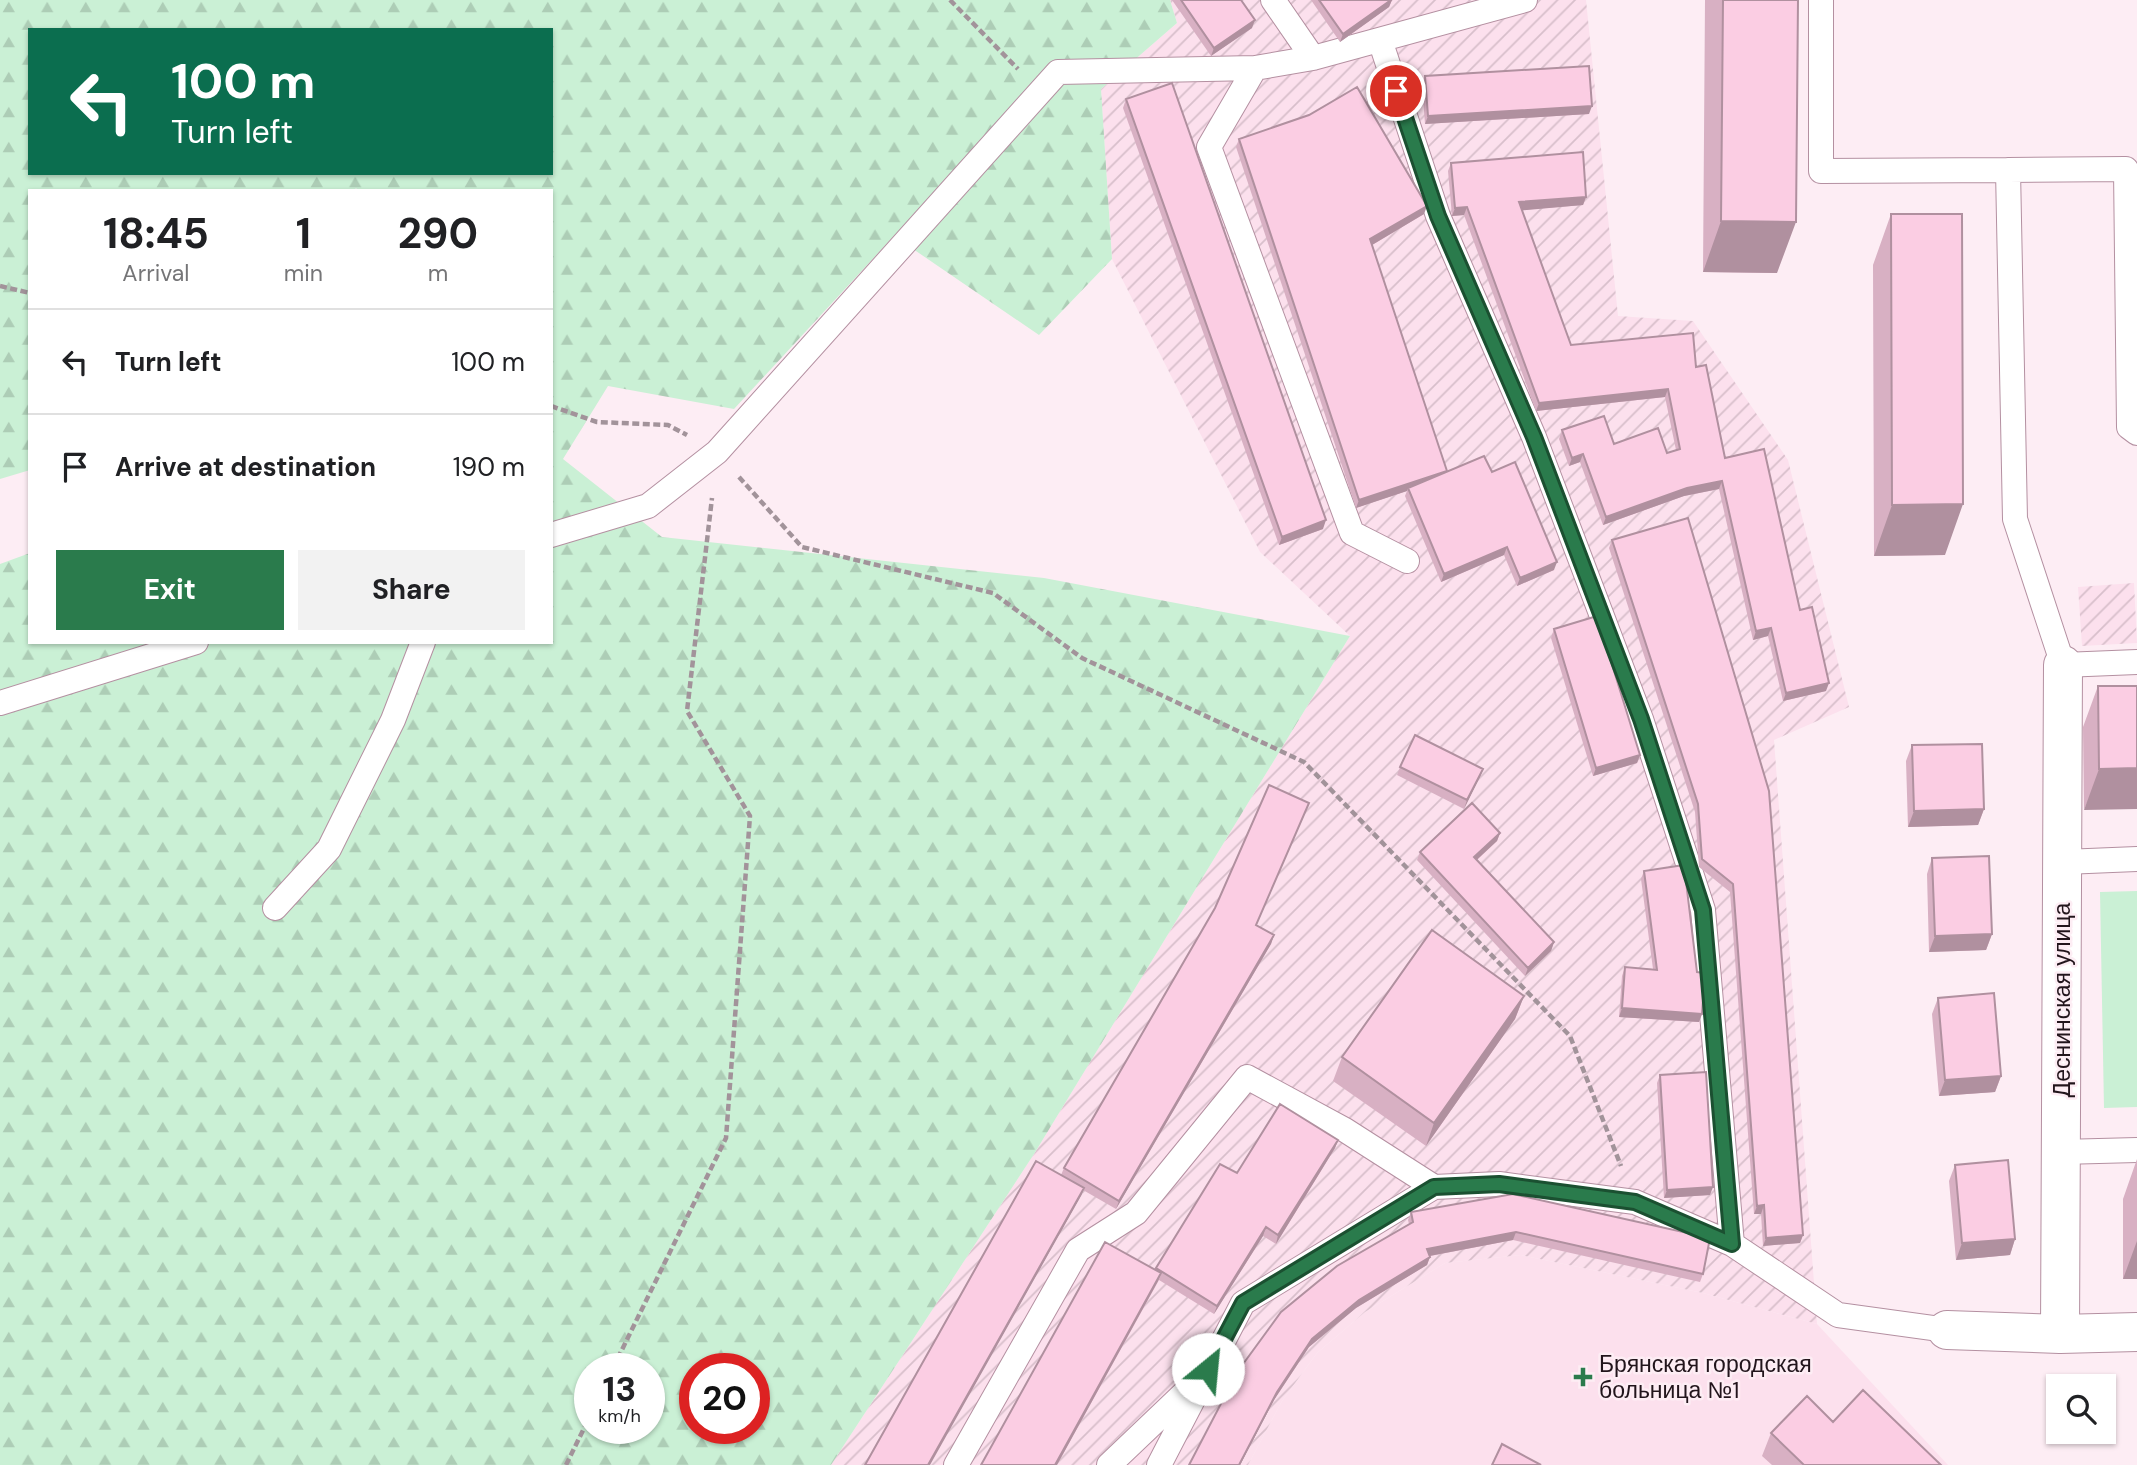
<!DOCTYPE html>
<meta charset="utf-8">
<style>
:root{--surface:#fff;--page:#f2f2f2;--text:#202124;--muted:#757577;--line:#e0e0e0;--accent:#2a7b4c}
body{margin:0;font-family:"DM Sans",sans-serif;background:var(--page);color:var(--text);height:100vh;display:flex;flex-direction:column;font-size:26px;white-space:nowrap}
*{box-sizing:border-box;margin:0}
p{font-size:23px;color:var(--muted)}
.icon{flex:none;width:38px;height:38px;fill:none;stroke:currentColor;stroke-width:2;stroke-linecap:round;stroke-linejoin:round}
.map{position:relative;flex:1;overflow:hidden}
.side{position:absolute;left:28px;top:189px;width:525px;height:455px;display:flex;flex-direction:column;background:var(--surface);border-radius:0px;box-shadow:0 2px 5px #0004}
.side>*{flex:none}
.top-card{position:absolute;left:28px;top:28px;width:525px;height:147px;border-radius:0px;box-shadow:0 2px 5px #0004;background:#0b6e4f;color:#fff;overflow:hidden}
.controls{position:absolute;left:2046px;top:1374px;display:grid;gap:14px}
.controls a{display:grid;place-items:center;width:70px;height:70px;border-radius:0px;background:var(--surface);box-shadow:0 2px 5px #0004;font-size:35px}
.speed{position:absolute;left:574px;top:1353px;display:flex;gap:14px;font-size:35px;font-weight:700;text-align:center}
.speed>*{display:grid;place-content:center;width:91px;height:91px;border-radius:50%;background:var(--surface);box-shadow:0 2px 5px #0004;line-height:1}
.speed small{font-size:18px;font-weight:400}
.speed .limit{border:10px solid #d22;background:#fff;color:#111}
.pin{position:absolute;display:grid;place-items:center;width:60px;height:60px;color:#fff;margin:-30px;border:4px solid #fff;border-radius:50%;box-shadow:0 2px 7px #0007}
.me{position:absolute;width:77px;margin:-38px;rotate:28deg;stroke-linejoin:round;filter:drop-shadow(0 0 5px #0008)}
.turn{display:flex;align-items:center;gap:24px;height:147px;padding:0 28px;font-size:32px}
.turn .icon{width:91px;height:91px;stroke-width:2.5}
.turn b{display:block;font-size:49px;line-height:60px}
.eta{display:flex;justify-content:space-evenly;align-items:center;height:119px;text-align:center}
.eta b{font-size:42px;font-weight:700;line-height:49px}
.action{display:flex;gap:14px;margin-top:auto;padding:14px 28px}
.action a{flex:1;height:80px;border-radius:0px;background:var(--accent);color:#fff;font-size:28px;font-weight:700;line-height:80px;text-align:center}
.action a+a{background:var(--page);color:var(--text)}
ul{padding:0;list-style:none}
li{display:flex;align-items:center;gap:21px;height:105px;padding:0 28px;border-top:2px solid var(--line)}
li div{flex:1}
li b{display:block;font-size:26px}
li em{font-style:normal}
.map>svg:first-child{display:block}
.built{fill:#fce0ed}
.industrial{fill:url(#industrial-furrows)}
.forest{fill:url(#forest-firs);fill-rule:evenodd}
.park{fill:#caf0d5}
.lines{fill:none;stroke-linecap:round;stroke-linejoin:round}
.service-casing{stroke:#b490a1;stroke-width:26}
.minor-casing{stroke:#b490a1;stroke-width:40}
.path{stroke:#a2939a;stroke-width:4.5;stroke-dasharray:7 3.5;stroke-linecap:butt}
.service{stroke:#fff;stroke-width:24}
.minor{stroke:#fff;stroke-width:38}
.wall{fill:#d8b0c3}
.shaded-wall{fill:#b0909f}
.building{fill:#fbcde3;stroke:#b0909f;stroke-width:2}
.route-casing{stroke:#1b5031;stroke-width:18}
.route{stroke:#2a7b4c;stroke-width:12}
.poi-dot{fill:#2a7b4c;stroke:#fdedf4;stroke-width:2.5}
.labels{text-anchor:middle;stroke-width:5;stroke-linejoin:round;paint-order:stroke}
.street-label{font-size:23px;fill:#22151c;stroke:#fdedf4}
.poi-label{font-size:23px;fill:#22151c;stroke:#fdedf4;text-anchor:start}
</style>
<div class="map">
<svg width="2137" height="1465" viewBox="0 0 2137 1465">
<defs>
<pattern id="industrial-furrows" width="10" height="10" patternUnits="userSpaceOnUse" patternTransform="scale(1.75)"><rect width="10" height="10" fill="#fce0ed"/><path d="M-1 1l2-2M0 10L10 0M9 11l2-2" fill="none" stroke="#d8bfcb"/></pattern>
<pattern id="forest-firs" width="22" height="20" patternUnits="userSpaceOnUse" patternTransform="scale(1.75)"><rect width="22" height="20" fill="#caf0d5"/><path d="M5 1l3.5 6h-7zM16 11l3.5 6h-7z" fill="#adcdb6"/></pattern>
</defs>
<rect width="100%" height="100%" fill="#fdedf4"/>
<path class="built" d="M1521,1255L1703,1293L1817,1324L1948,1465H1248L1282,1401L1317,1353L1365,1312L1445,1263Z"/>
<path class="industrial" d="M1170,0H1586L1618,316L1693,321L1788,460L1849,707L1774,740L1817,1324L1703,1293L1521,1255L1445,1263L1365,1312L1317,1353L1282,1401L1248,1465H831L1034,1154L1350,636L1260,552L1112,259L1101,89L1177,23Z
M2134,583L2137,643L2082,646L2078,587Z"/>
<path class="forest" d="M0,0H1170L1177,23L1101,89L1112,259L1039,335L894,236L734,409L608,386L563,459L662,537L1044,578L1350,636L1034,1154L831,1465H0V564L30,553V642H551V191H358L356,188L354,191H30V470L0,479ZM30,30H551V173H30ZM590,1368H649V1428H590ZM695,1368H754V1428H695Z"/>
<path class="park" d="M2137,891V1107L2104,1108L2100,892Z"/>
<g class="lines">
<defs>
<path id="service" d="M1273,0L1313,58
M1821,0V171L2008,170L2015,519L2063,665L2137,662
M1380,40L1438,216L1534,437L1641,719L1703,910L1732,1244
M1255,68L1209,147L1352,533L1407,561
M2008,170L2126,169L2129,427L2137,433
M551,535L648,506L717,452L1058,72L1255,68L1313,58L1525,0
M0,703L196,642
M2064,862L2137,859
M275,908L329,849L393,720L423,642
M2061,1152L2137,1150
M956,1465L1078,1250L1136,1213L1247,1077L1345,1130L1434,1187
M1109,1465L1193,1385
M1159,1465L1243,1303L1434,1187L1499,1184L1635,1202L1732,1244L1838,1315L1947,1330"/>
<path id="minor" d="M1947,1330L2060,1334L2137,1332
M2060,1334L2063,665"/>
</defs>
<use href="#service" class="service-casing"/>
<use href="#minor" class="minor-casing"/>
<path class="path" d="M950,0L1018,69
M0,286L30,293
M551,406L597,422L668,425L687,435
M739,477L802,547L993,593L1082,658L1304,762L1570,1036L1621,1166
M613,1368L726,1138L750,816L687,711L712,498
M566,1465L590,1416"/>
<use href="#service" class="service"/>
<use href="#minor" class="minor"/>
</g>
<path class="wall" d="M1172,0H1241L1252,28L1211,56Z
M1311,0H1392L1389,7L1340,42Z
M1705,0H1798L1777,273L1703,272Z
M1425,76L1589,114L1425,124L1422,84Z
M1126,99L1323,529L1279,545L1123,108Z
M1239,139L1424,214L1372,245L1447,472H1492L1554,570L1517,586L1504,555L1441,582L1405,496L1407,491L1356,508L1236,147Z
M1451,163L1586,197L1583,205L1522,210L1571,345L1696,367L1725,458L1800,610L1826,691L1783,701L1768,636L1753,640L1719,489L1684,496L1603,525L1580,462L1569,466L1559,439L1562,430L1614,444L1667,453L1676,450L1665,397L1536,411L1464,215L1452,216L1448,171Z
M1891,214L1945,555L1874,556L1873,265Z
M1688,518L1803,1235L1800,1243L1763,1246L1761,1214H1754L1730,892L1699,867L1695,812L1609,548L1612,540Z
M1554,629L1640,755L1637,763L1593,776L1551,638Z
M2098,686H2137L2084,810L2083,727Z
M1912,745L1984,809L1978,825L1908,827L1906,761Z
M1400,767L1483,769L1464,809L1397,775Z
M1306,811L1256,925L1274,935L1271,944L1116,1209L1083,1190L1081,1196L1061,1175L1064,1168Z
M1500,833L1497,841L1477,860L1554,942L1551,951L1525,976L1417,860L1420,852Z
M1932,858L1992,934L1986,950L1929,952L1927,874Z
M1644,871L1697,972L1702,1014L1699,1022L1619,1017L1622,976L1625,967L1653,969L1641,879Z
M1524,996L1515,1019L1426,1146L1333,1081L1342,1057Z
M1938,998L2001,1076L1995,1092L1939,1096L1932,1014Z
M1660,1075L1710,1195L1664,1198L1657,1083Z
M1338,1140L1335,1148L1276,1244L1263,1236L1214,1314L1159,1280L1057,1465L1155,1269L1220,1164L1237,1173Z
M2137,1159V1279H2123V1199Z
M1955,1165L2015,1239L2010,1255L1956,1260L1949,1181Z
M1513,1194L1703,1274L1700,1282L1513,1240L1430,1256L1427,1265L1356,1308L1309,1347L1274,1400L1240,1465H1189L1409,1224L1408,1220L1411,1212Z
M1833,1422L1941,1465H1772L1762,1456L1771,1433Z"/>
<path class="shaded-wall" d="M1391,0H1392L1389,7L1340,42L1343,34Z
M1255,20L1252,28L1211,56L1214,48Z
M1592,106L1589,114L1425,124L1428,116Z
M1586,197L1583,205L1516,211L1519,202Z
M1427,206L1424,214L1367,248L1370,239Z
M1467,207L1464,215L1452,216L1455,208Z
M1721,221L1796,222L1777,273L1703,272Z
M1668,389L1665,397L1536,411L1539,403Z
M1583,454L1580,462L1569,466L1572,458Z
M1447,471L1444,479L1408,488L1407,491L1356,508L1359,500Z
M1722,481L1719,489L1684,496L1603,525L1606,517L1687,488Z
M1963,504L1945,555L1874,556L1892,505Z
M1326,520L1323,529L1279,545L1282,537Z
M1507,547L1504,555L1441,582L1444,574Z
M1557,562L1554,570L1517,586L1520,578Z
M1771,628L1768,636L1753,640L1756,631Z
M1829,683L1826,691L1783,701L1786,693Z
M1640,755L1637,763L1593,776L1596,768Z
M2137,768V809L2084,810L2099,769Z
M1483,769L1480,777L1464,809L1467,800Z
M1984,809L1978,825L1908,827L1914,811Z
M1500,833L1497,841L1471,865L1474,857Z
M1992,934L1986,950L1929,952L1935,936Z
M1274,935L1271,944L1116,1209L1119,1201Z
M1554,942L1551,951L1525,976L1528,968Z
M1524,996L1515,1019L1426,1146L1434,1123Z
M1622,1008L1702,1014L1699,1022L1619,1017Z
M2001,1076L1995,1092L1939,1096L1945,1080Z
M1338,1140L1335,1148L1276,1244L1278,1235Z
M1713,1187L1710,1195L1664,1198L1667,1190Z
M1084,1188L1081,1196L930,1465H928Z
M1764,1205L1761,1214H1754L1757,1206Z
M1266,1227L1263,1236L1214,1314L1217,1306Z
M1516,1232L1513,1240L1424,1257L1427,1249Z
M1803,1235L1800,1243L1763,1246L1766,1238Z
M2015,1239L2010,1255L1956,1260L1962,1243Z
M2137,1241V1279H2123Z
M1430,1257L1427,1265L1356,1308L1309,1347L1274,1400L1240,1465H1239L1277,1392L1312,1339L1359,1300Z
M1161,1273L1158,1281L1057,1465H1055Z"/>
<path class="building" d="M1181,0H1241L1255,20L1214,48Z
M1319,0H1391L1343,34Z
M1723,0H1798L1796,222L1721,221Z
M1589,66L1592,106L1428,116L1425,76Z
M1172,83L1326,520L1282,537L1126,99Z
M1357,87L1427,206L1370,239L1447,471L1359,500L1239,139L1309,115Z
M1583,152L1586,197L1519,202L1571,345L1693,333L1696,367L1706,365L1725,458L1764,449L1800,610L1812,607L1829,683L1786,693L1771,628L1756,631L1722,481L1687,488L1606,517L1583,454L1572,458L1562,430L1604,416L1614,444L1658,428L1667,453L1680,449L1668,389L1539,403L1467,207L1455,208L1451,163Z
M1891,214H1962L1963,504L1892,505Z
M1484,456L1492,472L1515,462L1557,562L1520,578L1507,547L1444,574L1408,488Z
M1688,518L1769,791L1803,1235L1766,1238L1764,1205L1757,1206L1733,884L1702,859L1698,804L1612,540Z
M1597,616L1640,755L1596,768L1554,629Z
M2098,686H2137V768L2099,769Z
M1415,735L1483,769L1467,800L1400,767Z
M1982,744L1984,809L1914,811L1912,745Z
M1269,785L1309,803L1256,925L1274,935L1119,1201L1064,1168L1215,908Z
M1472,803L1500,833L1474,857L1554,942L1528,968L1420,852Z
M1989,856L1992,934L1935,936L1932,858Z
M1684,865L1697,972L1705,973L1702,1014L1622,1008L1625,967L1657,970L1644,871Z
M1432,930L1524,996L1434,1123L1342,1057Z
M1994,993L2001,1076L1945,1080L1938,998Z
M1706,1072L1713,1187L1667,1190L1660,1075Z
M1280,1104L1338,1140L1278,1235L1266,1227L1217,1306L1156,1268L1220,1164L1237,1173Z
M2008,1160L2015,1239L1962,1243L1955,1165Z
M1036,1161L1084,1188L928,1465H865Z
M1513,1194L1710,1238L1703,1274L1516,1232L1427,1249L1430,1257L1359,1300L1312,1339L1277,1392L1239,1465H1189L1238,1371L1281,1312L1337,1266L1413,1222L1411,1212Z
M1105,1242L1161,1273L1055,1465H981Z
M1863,1390L1941,1465H1804L1771,1433L1807,1396L1833,1422Z
M1502,1444L1541,1465H1492Z"/>
<g class="lines">
<defs>
<path id="route" d="M1208,1369L1243,1303L1434,1187L1499,1184L1635,1202L1732,1244L1703,910L1641,719L1534,437L1438,216L1396,91"/>
</defs>
<use href="#route" class="route-casing"/>
<use href="#route" class="route"/>
</g>
<path class="poi-dot" d="M1579.5 1366.5h7v7h7v7h-7v7h-7v-7h-7v-7h7z"/>
<g class="labels">
<g class="street-label">
<text transform="translate(2062 1000) rotate(-90)" y="8">Деснинская улица</text>
</g>
<g class="poi-label">
<text x="1599" y="1372">Брянская городская<tspan x="1599" dy="26">больница №1</tspan></text>
</g>
</g>
</svg>
<div class="controls">
<a><svg class="icon" aria-label="search" viewBox="0 0 24 24"><circle cx="10" cy="10" r="6"/><path d="M15 15l6 6"/></svg></a>
</div>
<div class="speed"><div>13<small>km/h</small></div><div class="limit">20</div></div>
<div class="pin" style="left:1396px;top:91px;background:#d93025"><svg class="icon" aria-label="arrive" viewBox="0 0 24 24"><path d="M6 21V4h12l-3 4 3 4H6"/></svg></div>
<svg class="me" style="left:1208px;top:1369px" viewBox="-20 -20 40 40"><circle r="19" fill="#fff"/><path d="M0-13L10 11 0 6-10 11z" fill="#2a7b4c"/></svg>
<div class="top-card">
<div class="turn"><svg class="icon" aria-label="left" viewBox="0 0 24 24"><path d="M17 20v-9H6M10 6l-5 5 5 5"/></svg><div><b>100 m</b>Turn left</div></div>
</div>
<section class="side">
<div class="eta">
<div><b>18:45</b><p>Arrival</p></div>
<div><b>1</b><p>min</p></div>
<div><b>290</b><p>m</p></div>
</div>
<ul>
<li><svg class="icon" aria-label="left" viewBox="0 0 24 24"><path d="M17 20v-9H6M10 6l-5 5 5 5"/></svg><div><b>Turn left</b></div><em>100 m</em></li>
<li><svg class="icon" aria-label="arrive" viewBox="0 0 24 24"><path d="M6 21V4h12l-3 4 3 4H6"/></svg><div><b>Arrive at destination</b></div><em>190 m</em></li>
</ul>
<div class="action"><a>Exit</a><a>Share</a></div>
</section>
</div>
